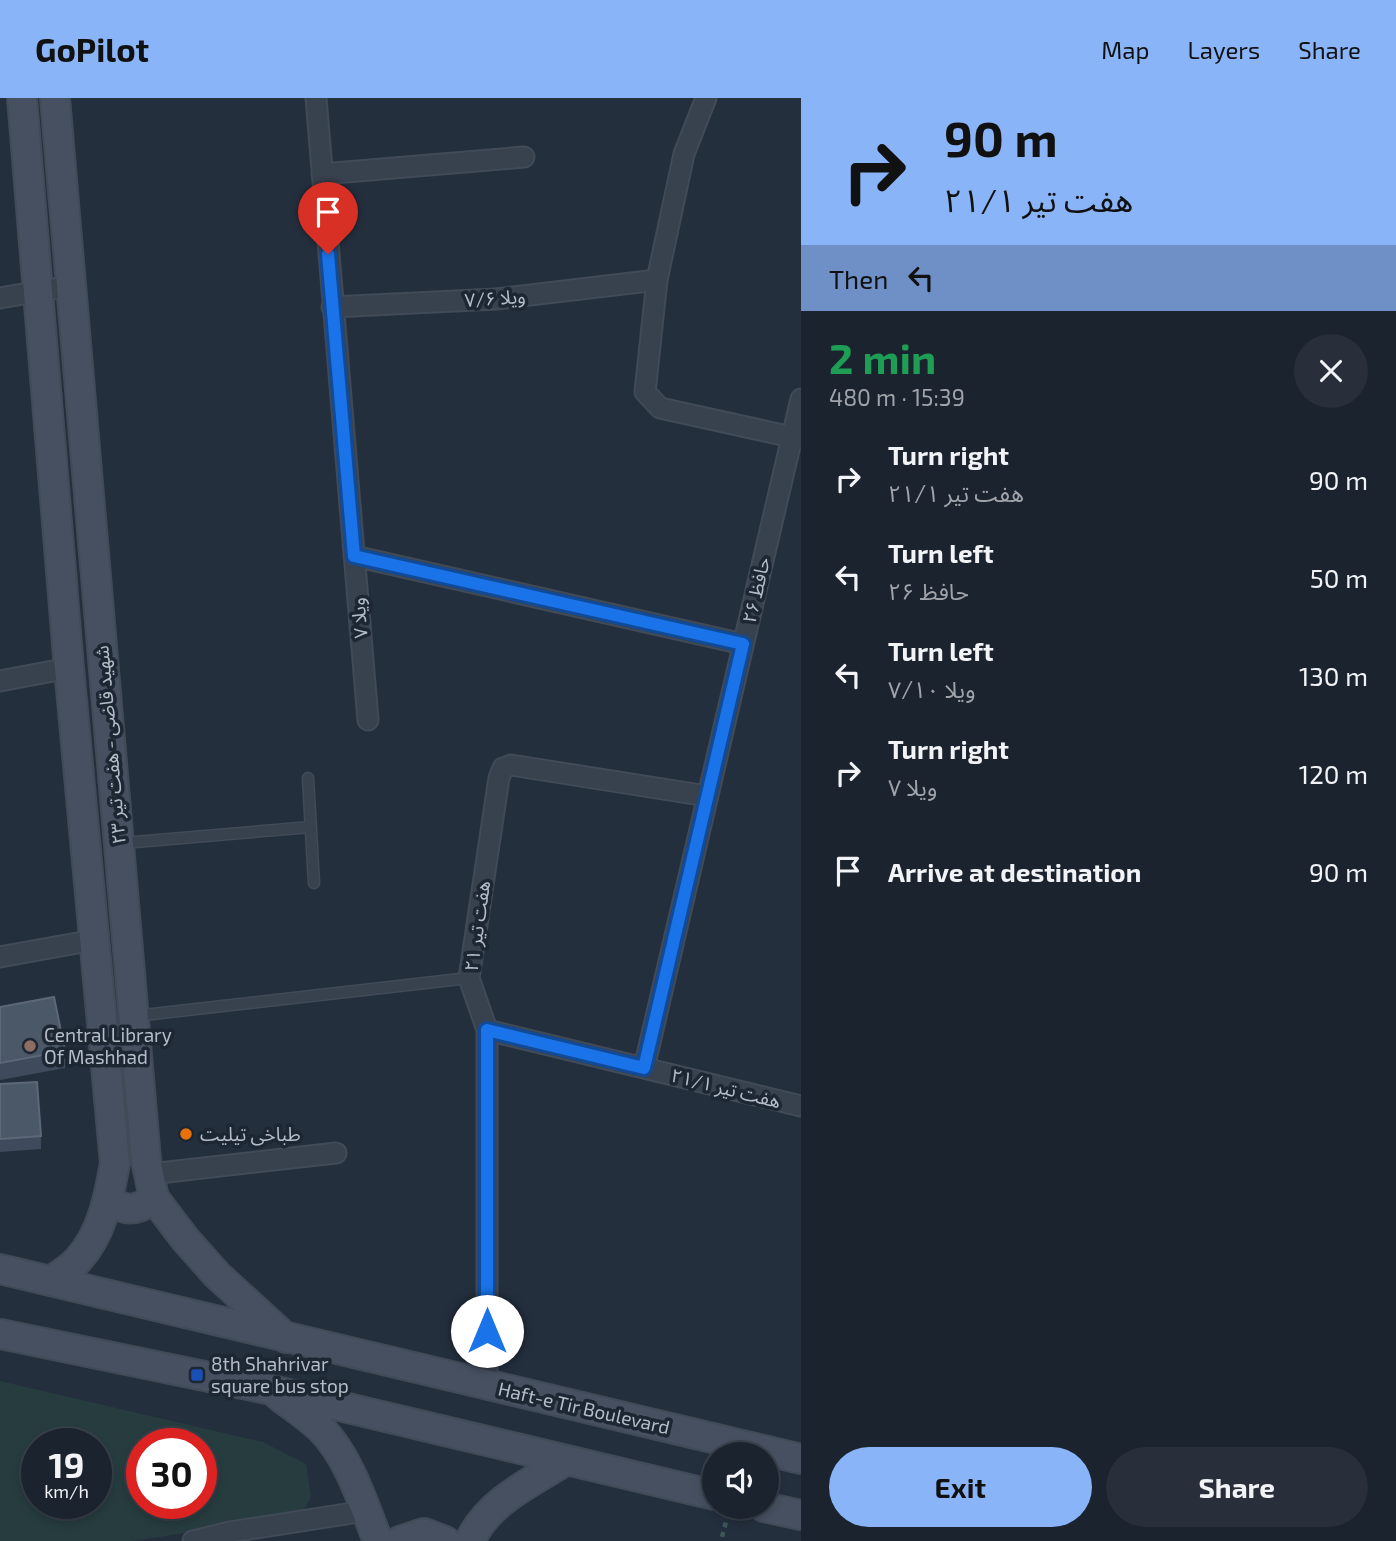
<!DOCTYPE html>
<meta charset="utf-8">
<style>
:root{--surface:#1b232e;--page:#282f3a;--text:#f1f3f6;--muted:#a0a4aa;--line:#39404a;--accent:#8ab4f8}
body{margin:0;font-family:"Exo 2","Noto Sans Arabic",sans-serif;background:var(--page);color:var(--text);height:100vh;display:flex;flex-direction:column;font-size:26px;white-space:nowrap}
*{box-sizing:border-box;margin:0}
p{font-size:23px;color:var(--muted)}
.icon{flex:none;width:38px;height:38px;fill:none;stroke:currentColor;stroke-width:2;stroke-linecap:round;stroke-linejoin:round}
.map{position:relative;flex:1;overflow:hidden}
.details{display:flex;flex-direction:column;background:var(--surface);width:595px}
.details>*{flex:none}
.hud{background:#8ab4f8;color:#111;overflow:hidden}
.buttons{position:absolute;left:702px;top:1344px;display:grid;gap:14px}
.buttons a{display:grid;place-items:center;width:77px;height:77px;border-radius:50%;background:var(--surface);box-shadow:0 4px 10px #0003,0 0 0 2px var(--line);font-size:35px}
.speed{position:absolute;left:21px;top:1330px;display:flex;gap:14px;font-size:35px;font-weight:700;text-align:center}
.speed>*{display:grid;place-content:center;width:91px;height:91px;border-radius:50%;background:var(--surface);box-shadow:0 4px 10px #0003,0 0 0 2px var(--line);line-height:1}
.speed small{font-size:18px;font-weight:400}
.speed .limit{border:10px solid #d22;background:#fff;color:#111}
.pin{position:absolute;display:grid;place-items:center;width:60px;height:60px;color:#fff;margin:-72px -30px;border-radius:50% 50% 50% 0;rotate:-45deg;box-shadow:0 0 7px #0007}
.pin .icon{rotate:45deg}
.me{position:absolute;width:77px;margin:-38px;rotate:0deg;stroke-linejoin:round;filter:drop-shadow(0 0 5px #0008)}
.turn{display:flex;align-items:center;gap:24px;height:147px;padding:0 28px;font-size:32px}
.turn .icon{width:91px;height:91px;stroke-width:2.5}
.turn b{display:block;font-size:49px;line-height:60px}
.then{display:flex;align-items:center;height:66px;padding:0 28px;background:#0003;gap:14px;font-size:26px}
.round{display:grid;place-items:center;flex:none;width:74px;height:74px;border-radius:37px;background:var(--page)}
.overview{display:flex;align-items:center;justify-content:space-between;height:119px;padding:0 28px}
h1{font-size:42px;font-weight:700;line-height:52px;color:#1e9e55}
.button{display:flex;gap:14px;margin-top:auto;padding:14px 28px}
.button a{flex:1;height:80px;border-radius:42px;background:var(--accent);color:#111;font-size:28px;font-weight:700;line-height:80px;text-align:center}
.button a+a{background:var(--page);color:var(--text)}
ul{padding:0;list-style:none}
li{display:flex;align-items:center;gap:21px;height:98px;padding:0 28px}
li div{flex:1}
li b{display:block;font-size:26px}
li em{font-style:normal}
header{display:flex;align-items:center;gap:42px;box-sizing:border-box;height:98px;padding:0 35px;background:var(--accent);color:#111}
header strong{font-size:33px}
nav{display:flex;gap:38px;margin-inline-start:auto;font-size:24px}
main{display:flex;flex:1;min-height:0}
.map>svg:first-child{display:block}
.green{fill:#263c3f;fill-rule:evenodd}
.lines{fill:none;stroke-linecap:round;stroke-linejoin:round}
.lane-casing{stroke:#414a57;stroke-width:13}
.street-casing{stroke:#414a57;stroke-width:23}
.secondary-casing{stroke:#414a57;stroke-width:32}
.path{stroke:#3f5557;stroke-width:4.5;stroke-dasharray:5 5;stroke-linecap:butt}
.lane{stroke:#38414e;stroke-width:10}
.street{stroke:#38414e;stroke-width:19}
.secondary{stroke:#465061;stroke-width:28}
.wall{fill:#3f4b5c}
.building{fill:#4b5868;stroke:#5c6777;stroke-width:2}
.route-casing{stroke:#114b97;stroke-width:18}
.route{stroke:#1a73e8;stroke-width:12}
.education-dot{fill:#8d6e63;stroke:#1d2633;stroke-width:2.5}
.food-dot{fill:#e8710a;stroke:#1d2633;stroke-width:2.5}
.transit-dot{fill:#1a4fb4;stroke:#1d2633;stroke-width:2.5}
.labels{text-anchor:middle;stroke-width:7;stroke-linejoin:round;paint-order:stroke}
.street-label{font-size:19px;fill:#b4bcc9;stroke:#1d2633}
.poi-label{font-size:19px;fill:#b4bcc9;stroke:#1d2633;text-anchor:start}
</style>
<header>
<strong>GoPilot</strong>
<nav><a>Map</a><a>Layers</a><a>Share</a></nav>
</header>
<main>
<div class="map">
<svg width="801" height="1443" viewBox="0 0 801 1443">
<rect width="100%" height="100%" fill="#242f3e"/>
<path class="green" d="M0,1283L263,1344L306,1366L311,1399L300,1418L132,1443H0ZM37,1346H96V1405H37ZM142,1346H201V1405H142Z"/>
<g class="lines">
<defs>
<path id="lane" d="M308,680L314,785
M123,745L311,729
M135,918L469,880"/>
<path id="street" d="M316,0L368,622
M706,0L684,56L657,182L645,294L660,310L801,341
M322,76L524,59
M0,200L71,188
M332,209L496,201L657,182
M354,458L743,546
M0,583L69,570
M0,859L94,842
M487,932L801,1008
M644,970L801,301
M150,1076L336,1055
M487,1287V932L469,880L499,680L503,670L511,667L707,698
M193,1443L230,1434L365,1413"/>
<path id="secondary" d="M22,0L69,570L115,1065C109,1099 102,1136 78,1162C71,1170 60,1176 52,1183
M55,0L146,1062L154,1100L185,1141L217,1177L286,1240
M109,1101C125,1115 138,1113 154,1100
M0,1171L801,1361
M0,1236L272,1292L714,1397
M279,1298C293,1309 309,1319 322,1332C349,1359 364,1408 378,1443
M764,1409L801,1417
M400,1443L424,1435L445,1443
M470,1443C487,1404 533,1383 567,1362"/>
</defs>
<use href="#lane" class="lane-casing"/>
<use href="#street" class="street-casing"/>
<use href="#secondary" class="secondary-casing"/>
<path class="path" d="M722,1439L728,1416"/>
<use href="#lane" class="lane"/>
<use href="#street" class="street"/>
<use href="#secondary" class="secondary"/>
</g>
<path class="wall" d="M0,909L65,953V970L0,982Z
M0,986L41,1038V1051L0,1054Z"/>
<path class="building" d="M54,899L65,953L0,965V909Z
M37,984L41,1038L0,1041V986Z"/>
<g class="lines">
<defs>
<path id="route" d="M328,156L354,458L743,546L644,970L487,932V1233"/>
</defs>
<use href="#route" class="route-casing"/>
<use href="#route" class="route"/>
</g>
<circle class="education-dot" cx="30" cy="948" r="7"/>
<circle class="food-dot" cx="186" cy="1036" r="7"/>
<rect class="transit-dot" x="190" y="1270" width="14" height="14" rx="3.5"/>
<g class="labels">
<g class="street-label">
<text transform="translate(495 200) rotate(-4)" y="7">ویلا ۷/۶</text>
<text transform="translate(756 492) rotate(-77)" y="7">حافظ ۲۶</text>
<text transform="translate(359 520) rotate(-95)" y="7">ویلا ۷</text>
<text transform="translate(110 647) rotate(-95)" y="7">شهید قاضی - هفت تیر ۲۳</text>
<text transform="translate(477 828) rotate(-82)" y="7">هفت تیر ۲۱</text>
<text transform="translate(726 990) rotate(14)" y="7">هفت تیر ۲۱/۱</text>
<text transform="translate(584 1310) rotate(13)" y="7">Haft-e Tir Boulevard</text>
</g>
<g class="poi-label">
<text x="44" y="944">Central Library<tspan x="44" dy="22">Of Mashhad</tspan></text>
<text x="200" y="1043">طباخی تیلیت</text>
<text x="211" y="1273">8th Shahrivar<tspan x="211" dy="22">square bus stop</tspan></text>
</g>
</g>
</svg>
<div class="buttons">
<a><svg class="icon" aria-label="sound" viewBox="0 0 24 24"><path d="M4 9h4l5-4v14l-5-4H4zM17 9q2 3 0 6"/></svg></a>
</div>
<div class="speed"><div>19<small>km/h</small></div><div class="limit">30</div></div>
<div class="pin" style="left:328px;top:156px;background:#d93025"><svg class="icon" aria-label="arrive" viewBox="0 0 24 24"><path d="M6 21V4h12l-3 4 3 4H6"/></svg></div>
<svg class="me" style="left:487px;top:1233px" viewBox="-20 -20 40 40"><circle r="19" fill="#fff"/><path d="M0-13L10 11 0 6-10 11z" fill="#1a73e8"/></svg>
</div>
<section class="details">
<div class="hud">
<div class="turn"><svg class="icon" aria-label="right" viewBox="0 0 24 24"><path d="M7 20v-9h11M14 6l5 5-5 5"/></svg><div><b>90 m</b>هفت تیر ۲۱/۱</div></div>
<div class="then">Then<svg class="icon" aria-label="left" viewBox="0 0 24 24"><path d="M17 20v-9H6M10 6l-5 5 5 5"/></svg></div>
</div>
<div class="overview"><div><h1>2 min</h1><p>480 m · 15:39</p></div><a class="round"><svg class="icon" aria-label="close" viewBox="0 0 24 24"><path d="M6 6l12 12M18 6L6 18"/></svg></a></div>
<ul>
<li><svg class="icon" aria-label="right" viewBox="0 0 24 24"><path d="M7 20v-9h11M14 6l5 5-5 5"/></svg><div><b>Turn right</b><p>هفت تیر ۲۱/۱</p></div><em>90 m</em></li>
<li><svg class="icon" aria-label="left" viewBox="0 0 24 24"><path d="M17 20v-9H6M10 6l-5 5 5 5"/></svg><div><b>Turn left</b><p>حافظ ۲۶</p></div><em>50 m</em></li>
<li><svg class="icon" aria-label="left" viewBox="0 0 24 24"><path d="M17 20v-9H6M10 6l-5 5 5 5"/></svg><div><b>Turn left</b><p>ویلا ۷/۱۰</p></div><em>130 m</em></li>
<li><svg class="icon" aria-label="right" viewBox="0 0 24 24"><path d="M7 20v-9h11M14 6l5 5-5 5"/></svg><div><b>Turn right</b><p>ویلا ۷</p></div><em>120 m</em></li>
<li><svg class="icon" aria-label="arrive" viewBox="0 0 24 24"><path d="M6 21V4h12l-3 4 3 4H6"/></svg><div><b>Arrive at destination</b></div><em>90 m</em></li>
</ul>
<div class="button"><a>Exit</a><a>Share</a></div>
</section>
</main>
